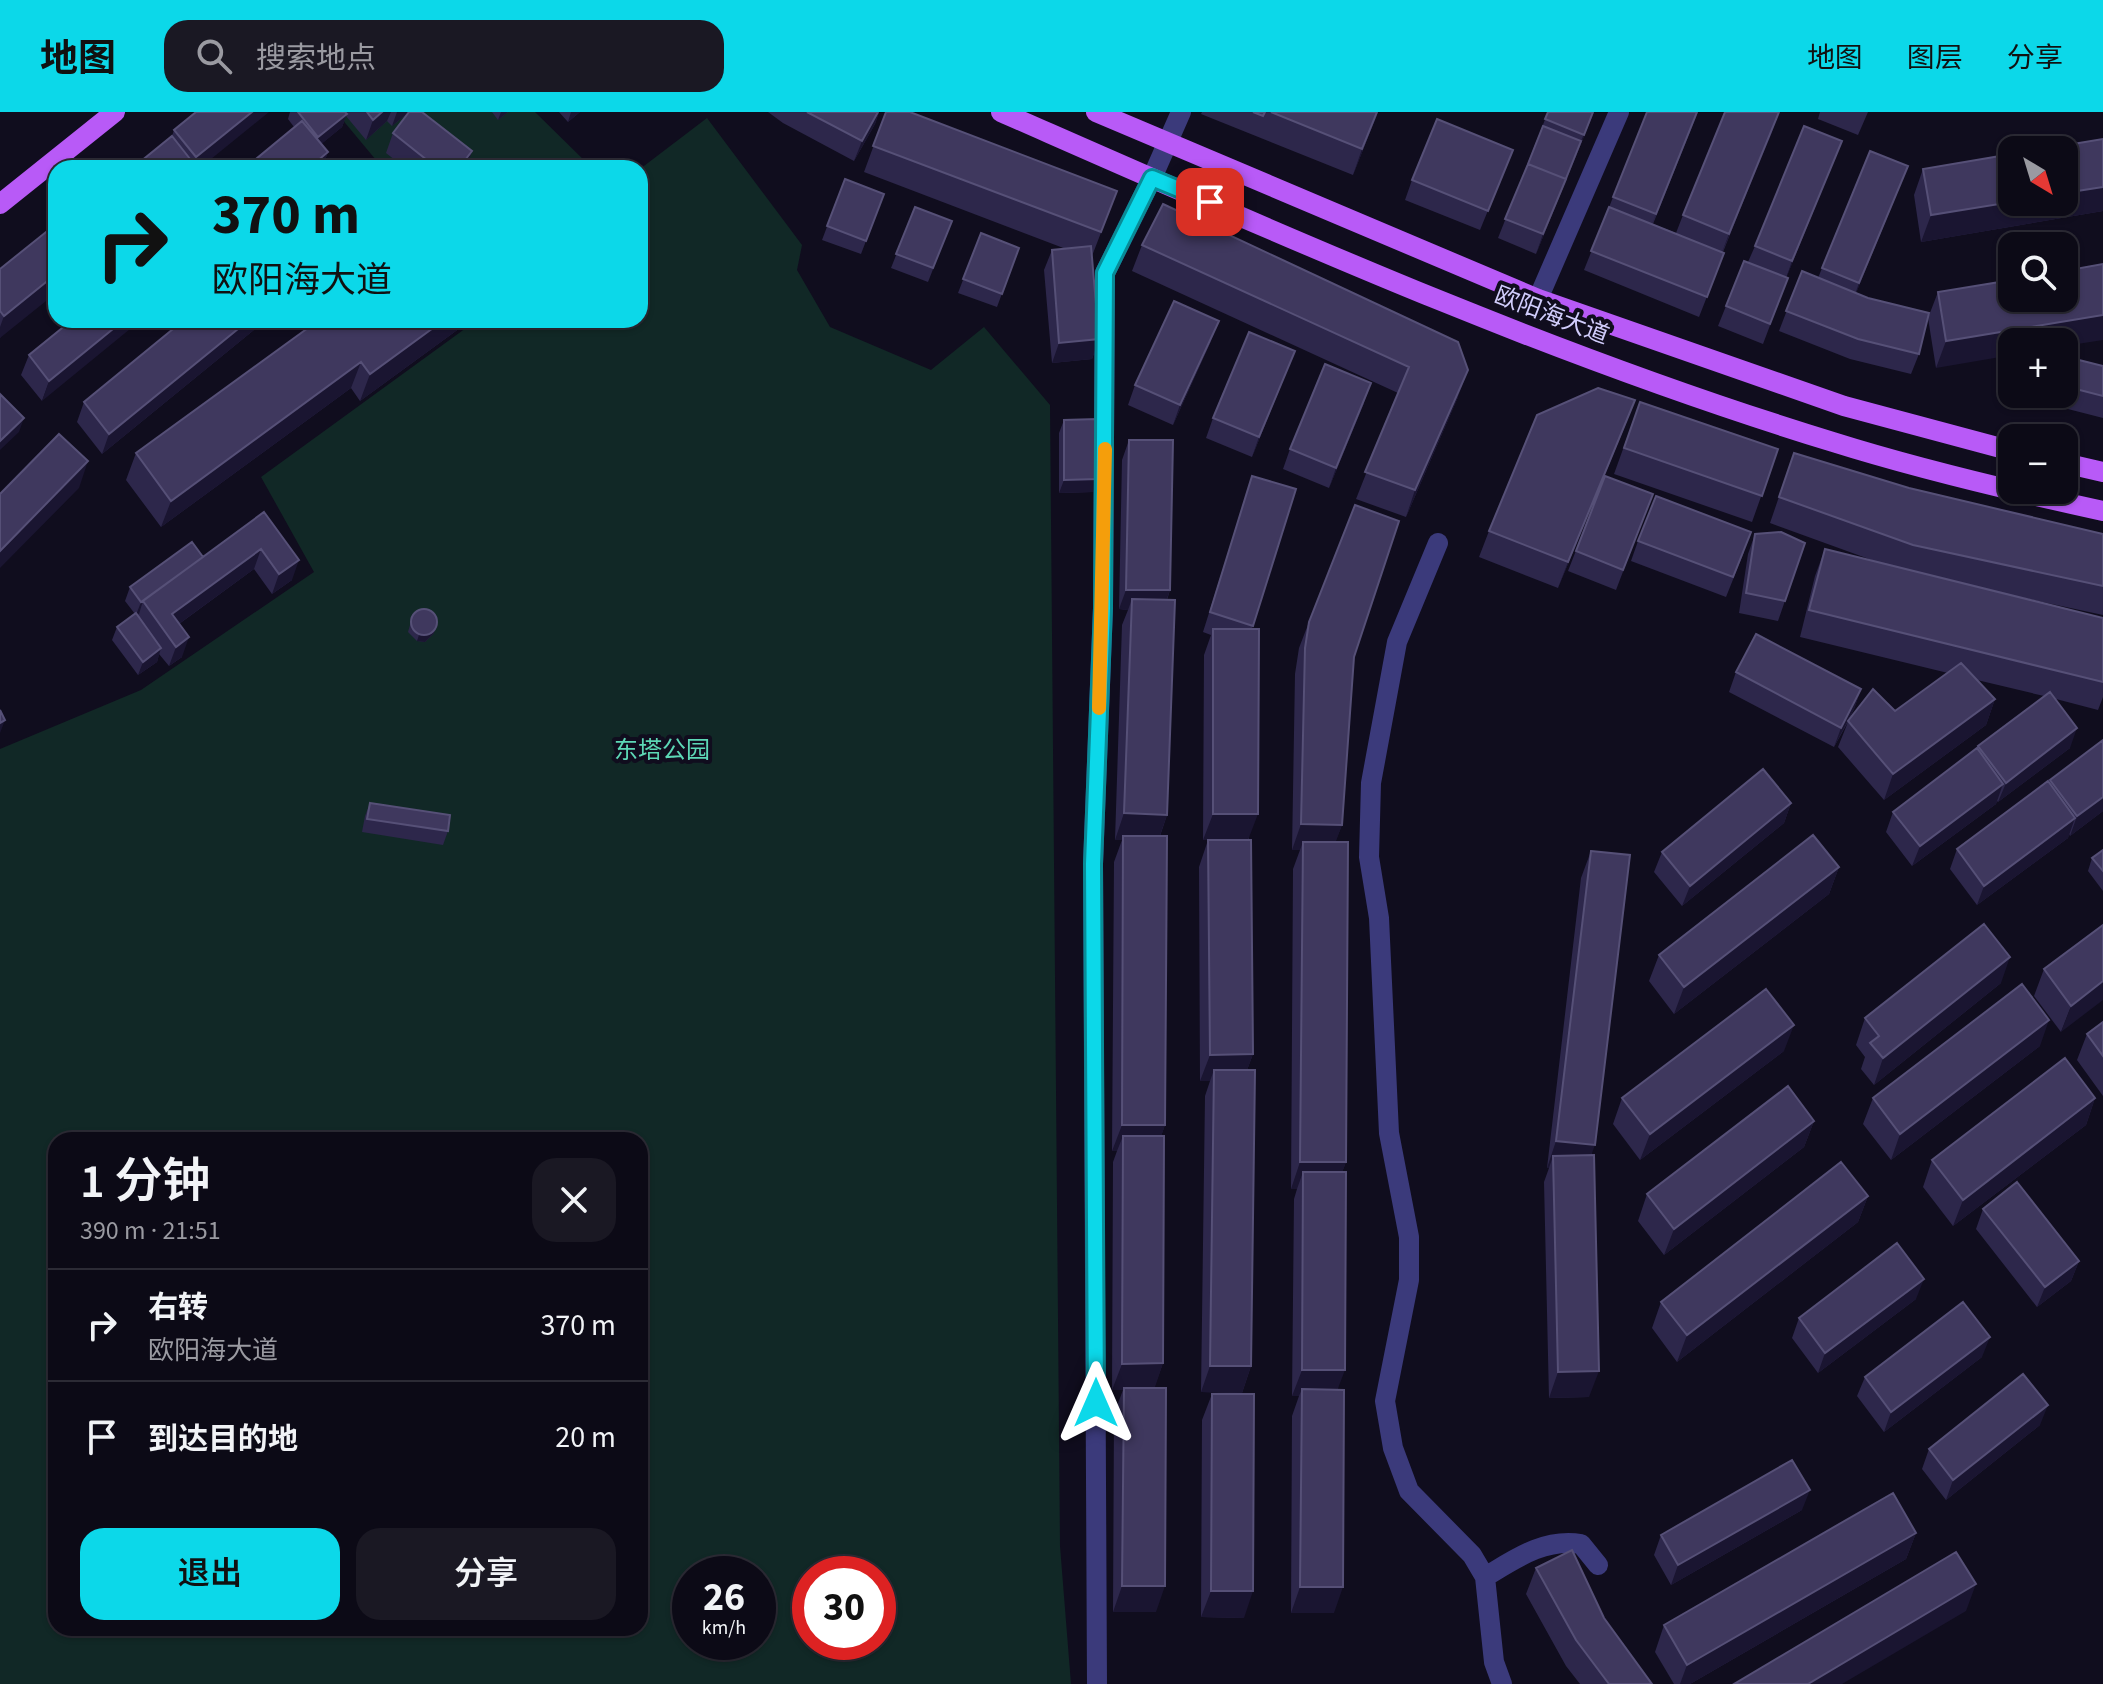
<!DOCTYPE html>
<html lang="zh">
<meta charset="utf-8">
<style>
:root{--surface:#0c0a16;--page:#1a1823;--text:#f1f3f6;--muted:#9a9aa1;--line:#2c2b35;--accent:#0cd8e9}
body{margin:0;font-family:"Source Sans 3","Noto Sans SC",sans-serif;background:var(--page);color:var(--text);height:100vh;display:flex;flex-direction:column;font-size:30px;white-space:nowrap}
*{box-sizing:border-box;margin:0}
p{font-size:26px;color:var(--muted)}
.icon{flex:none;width:44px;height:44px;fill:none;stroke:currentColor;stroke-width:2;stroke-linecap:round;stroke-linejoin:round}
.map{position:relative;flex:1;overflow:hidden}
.drawer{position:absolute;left:48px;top:1020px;width:600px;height:504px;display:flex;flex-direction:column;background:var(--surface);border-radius:24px;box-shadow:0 2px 6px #0004,0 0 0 2px var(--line)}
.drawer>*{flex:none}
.top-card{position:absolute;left:48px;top:48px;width:600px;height:168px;border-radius:24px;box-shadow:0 2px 6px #0004,0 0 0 2px var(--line);background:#0cd8e9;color:#111;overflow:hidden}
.needle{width:52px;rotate:142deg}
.fabs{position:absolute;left:1998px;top:24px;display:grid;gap:16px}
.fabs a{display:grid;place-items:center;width:80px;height:80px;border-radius:16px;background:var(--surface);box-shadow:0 2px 6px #0004,0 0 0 2px var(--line);font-size:40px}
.speed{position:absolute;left:672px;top:1444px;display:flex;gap:16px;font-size:40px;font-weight:700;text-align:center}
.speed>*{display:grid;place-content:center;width:104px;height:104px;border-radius:50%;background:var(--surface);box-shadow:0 2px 6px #0004,0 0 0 2px var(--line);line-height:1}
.speed small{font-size:20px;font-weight:400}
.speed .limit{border:12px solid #d22;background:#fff;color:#111}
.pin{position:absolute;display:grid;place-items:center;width:68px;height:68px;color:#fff;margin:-34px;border-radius:16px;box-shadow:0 4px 12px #0006}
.me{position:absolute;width:88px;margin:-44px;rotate:0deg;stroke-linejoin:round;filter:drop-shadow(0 0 6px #0008)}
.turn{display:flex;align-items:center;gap:28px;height:168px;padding:0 32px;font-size:36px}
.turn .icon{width:104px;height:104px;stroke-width:2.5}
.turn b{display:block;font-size:56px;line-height:68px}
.round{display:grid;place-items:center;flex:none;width:84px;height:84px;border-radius:24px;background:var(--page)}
.head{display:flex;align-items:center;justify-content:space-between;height:136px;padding:0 32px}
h1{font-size:48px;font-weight:600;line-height:60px}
.action{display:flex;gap:16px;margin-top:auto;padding:16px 32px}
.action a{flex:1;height:92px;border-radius:24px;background:var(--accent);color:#111;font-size:32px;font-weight:600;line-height:92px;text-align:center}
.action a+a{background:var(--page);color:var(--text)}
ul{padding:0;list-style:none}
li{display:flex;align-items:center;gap:24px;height:112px;padding:0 32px;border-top:2px solid var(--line)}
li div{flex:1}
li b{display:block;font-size:30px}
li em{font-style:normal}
header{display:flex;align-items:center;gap:48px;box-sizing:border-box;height:112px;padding:0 40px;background:var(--accent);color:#111}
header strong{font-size:38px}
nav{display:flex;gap:44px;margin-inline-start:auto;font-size:28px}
.search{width:560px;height:72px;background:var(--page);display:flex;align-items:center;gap:20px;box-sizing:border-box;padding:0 28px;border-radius:24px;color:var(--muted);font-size:30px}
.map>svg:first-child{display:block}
.green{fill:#112826;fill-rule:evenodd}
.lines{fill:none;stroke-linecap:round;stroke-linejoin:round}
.minor{stroke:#3b3a7b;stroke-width:20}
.major{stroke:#b85af7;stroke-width:20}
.wall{fill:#2d274b}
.shaded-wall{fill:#1a1531}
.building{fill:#3f385e;stroke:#565077;stroke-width:2}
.route-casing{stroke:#088c97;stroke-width:20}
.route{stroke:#0cd8e9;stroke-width:14}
.slow{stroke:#f59e0b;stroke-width:14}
.labels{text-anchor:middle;stroke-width:8;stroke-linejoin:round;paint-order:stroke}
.street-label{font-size:24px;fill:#d1cdfc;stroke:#100d1e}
.park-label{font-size:24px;fill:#5dd8b6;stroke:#100d1e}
</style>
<header>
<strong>地图</strong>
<div class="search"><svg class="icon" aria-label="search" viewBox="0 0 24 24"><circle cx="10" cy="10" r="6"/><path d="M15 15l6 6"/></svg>搜索地点</div>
<nav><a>地图</a><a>图层</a><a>分享</a></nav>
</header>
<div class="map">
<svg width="2103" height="1572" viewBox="0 0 2103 1572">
<rect width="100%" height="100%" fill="#100d1e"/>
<path class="green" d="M336,0H535L592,56H389L376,48Z
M707,6L802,133L797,158L830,215L931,258L984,215L1050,293L1060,1434L1071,1572H0V637L141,578L314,460L261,365L477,208H640V57ZM56,1028H640V1516H56ZM690,1462H758V1530H690ZM810,1462H878V1530H810Z"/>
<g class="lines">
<path class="minor" d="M1538,187L1619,0
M1438,431L1397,530L1371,671L1369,745L1379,806L1389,1021L1409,1125V1168L1385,1289L1393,1336L1409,1379L1472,1443L1485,1465L1494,1550L1502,1572
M1485,1465C1515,1447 1544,1426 1581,1432L1598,1453
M1097,1572L1093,752L1103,496L1105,161L1152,66L1181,0"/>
<path class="major" d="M1001,0C1274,120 1548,243 1833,330C1922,358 2012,379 2103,399
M1096,0L1538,187L1844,294L2012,339
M0,92L115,0
M2064,351L2103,360"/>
</g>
<path class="wall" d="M196,0L200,56H125L138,54L140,50L172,24L174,18Z
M290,0H409L392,14L387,9L366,28L346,4L342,15L321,32L328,40L322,56H245L294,15L288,7Z
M492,0H508L498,8Z
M559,0H580L568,10Z
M768,0H879L875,12L854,49L783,11Z
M886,0L1117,79L1092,144L1099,227L1092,247L1052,251L1044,158L1052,138L1066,137L864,60Z
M1202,0H1378L1353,63L1201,2Z
M1548,0H1594L1536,142L1498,126Z
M1647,0H1698L1653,112L1676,121L1683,103L1779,0L1723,140L1724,141L1699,205L1584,158Z
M1820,0H1868L1858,23L1818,7Z
M393,21L472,39L466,56H405L386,41Z
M2103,27V99L1921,130L1914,83L1923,57Z
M1870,39L1900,74L1856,181L1919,242L1911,262L1850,247L1779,219L1802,159L1818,166Z
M1834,49L1786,166H1788L1763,232L1718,214L1726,194L1748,150L1755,134Z
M1505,57L1480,118L1405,88L1412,68Z
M845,67L884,82L861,142L822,128Z
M915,95L952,109L928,170L891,156Z
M56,112L0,226V157Z
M981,121L1019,136L997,195L958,181Z
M1142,133L1458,230V285L1406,405L1356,387L1398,281L1132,159Z
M2103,152L1936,256L1928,206L1938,180Z
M72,208L42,289L21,263L29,243Z
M184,208H266L102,342L77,310L84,290Z
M358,208H463L460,216L360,289L351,276L161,415L126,368L136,341L348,215Z
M1211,229L1173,313L1128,293L1135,273Z
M2079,248L2103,254V306L2064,296L2072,268Z
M1287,259L1252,345L1206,326L1213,306Z
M1635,288L1625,314L1558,476L1479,445L1489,419Z
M1640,290L1778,337L1752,410L1614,362Z
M1364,291L1329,376L1283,357L1290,337Z
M1064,308L1098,367L1093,380L1059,381V321Z
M1129,328L1170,478L1167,488V703L1160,724L1165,1013L1161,1024L1163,1251L1154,1276L1156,1500H1113L1114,1302L1123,1278H1112L1113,1050L1117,1039H1112L1114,750L1122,728H1115L1122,513L1128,498L1119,497L1122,348Z
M1794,341L1909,376L2103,422V503L2001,481L2103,506V585L2098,598L2056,587L2070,636L1998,690L1997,689L1996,692L1912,754L1886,720L1893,700L1977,637L1978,634L2044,584L1977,568L1995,587L1986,613L1884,688L1838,635L1848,610L1834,635L1729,580L1736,560L1861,577L1854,597L1848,609L1895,599L1948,561L1800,525L1815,464L1825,437L1880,451L1770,411Z
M1252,364L1296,377L1252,517L1249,728L1253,942L1247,958L1251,1254L1242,1281L1201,1280L1205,984L1210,969H1200L1199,755L1208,728H1232H1203L1204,543L1211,523L1203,520Z
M1605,364L1645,402L1616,478L1568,459Z
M264,400L292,468L272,482L254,457L179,512L182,545L169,554L159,542L157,550L138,563L112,528L117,515L135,502L125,489L130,475L202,446Z
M1755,422L1805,431L1778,509L1739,501L1748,442Z
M1638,429L1744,440L1726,485L1631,449Z
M412,506L434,521L425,530L417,529L408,520Z
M1309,510L1354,545L1342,713L1335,730L1346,1050L1342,1060L1334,1501H1291L1292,1304L1299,1284H1292L1294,1087L1297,1077H1291L1293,757L1300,738H1292L1295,562L1299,536Z
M2103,628V699L2070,724L2069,722L2068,726L1977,793L1950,757L1957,737L2049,671L2050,668Z
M370,691L448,719L443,733L362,720L365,704Z
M1791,691L1784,711L1682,794L1654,760L1662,740Z
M2103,738V779L2088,759L2092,746Z
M1591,739L1592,1043L1589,1285L1549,1286L1544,1070L1549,1056H1547L1581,766Z
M1839,755L1829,782L1674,902L1649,869L1659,843Z
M2103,813L2061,920L2034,884L2044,857Z
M2001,871L1874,973L1861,957L1865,945L1856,933L1865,906Z
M2103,910V984L2077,948L2087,922Z
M2040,934L1891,1048L1863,1012L1873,986Z
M1784,939L1640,1048L1613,1012L1622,986Z
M2095,986L2086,1013L1953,1114L1923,1075L1932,1048Z
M1814,1009L1804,1035L1664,1143L1638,1109L1647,1082Z
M1868,1084L1858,1110L1677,1250L1652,1216L1661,1190Z
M1983,1097L2079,1149L2071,1169L2037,1195L1976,1117Z
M1916,1187L1818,1261L1792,1226L1799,1206Z
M1982,1245L1884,1320L1857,1284L1865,1265Z
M1212,1282L1244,1506L1201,1505L1202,1308Z
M2040,1313L1946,1388L1922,1357L1929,1337Z
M1802,1398L1671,1473L1654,1443L1661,1423Z
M1916,1421L1906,1447L1690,1572H1674L1655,1540L1664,1513Z
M1536,1456L1604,1506L1652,1572H1580L1566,1554L1526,1482Z"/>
<path class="shaded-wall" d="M252,0H269L200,56H189L194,52L196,45Z
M382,0H391L387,9L366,28L373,8Z
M397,0H409L392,14Z
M501,0H508L498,8Z
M571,0H580L568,10Z
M878,0H879L875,12L854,49L862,29Z
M1377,0H1378L1353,63L1362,37Z
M1593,0H1594L1536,142L1543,122Z
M1697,0H1698L1648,122L1656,102Z
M1779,0L1771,23L1719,148L1729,122Z
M347,2L342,15L313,39L318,25Z
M1842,29L1834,49L1785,169L1792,149Z
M472,39L466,56H459Z
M328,40L322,56H309Z
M1908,54L1900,74L1852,191L1859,171Z
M2103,75V99L1921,130L1931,103L2012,90H2064V81Z
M56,162V181L0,226V215L4,204Z
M2103,203V228L2064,234V230H2012V243L1936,256L1946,229Z
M124,208H141L42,289L49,269Z
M249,208H266L102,342L109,322Z
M444,208H463L460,216L360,289L370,262Z
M1219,209L1211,229L1173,313L1180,293Z
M1099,227L1092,247L1052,251L1059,231Z
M1295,239L1287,259L1252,345L1259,325Z
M361,250L351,276L161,415L171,389Z
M1468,258L1458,285L1406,405L1415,378Z
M1371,271L1364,291L1329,376L1336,356Z
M1635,288L1625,314L1558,476L1568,450Z
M24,306L19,320L0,338V329Z
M88,349L79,376L0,456V439Z
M1098,367L1093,380L1059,381L1064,368Z
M261,437L254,457L165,522L172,502Z
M299,448L292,468L272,482L279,462Z
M1126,478H1170L1163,498L1132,487L1128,498L1119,497Z
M143,489L139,502L136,503L141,490Z
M436,514L434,521L425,530L417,529L419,523Z
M189,525L182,545L169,554L176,535Z
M161,536L157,550L138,563L143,550Z
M1861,577L1854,597L1834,635L1841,616Z
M1995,587L1986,613L1884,688L1893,662Z
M5,608L0,621V611Z
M2077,616L2070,636L1998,690L2006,671Z
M2003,672L1996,692L1912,754L1920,734Z
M2103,685V699L2070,724L2077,704Z
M1791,691L1784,711L1682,794L1690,774Z
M1124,701L1167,703L1158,729L1123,724L1122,728H1115Z
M1213,702H1258L1248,728H1203Z
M2075,706L2068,726L1977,793L1984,774Z
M1301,712L1342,713L1332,740L1303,730L1300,738H1292Z
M1839,755L1829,782L1674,902L1684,875Z
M2010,845L2001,871L1874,973L1883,946Z
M2103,869V888L2061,920L2071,894Z
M2049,908L2040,934L1891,1048L1900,1022Z
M1794,913L1784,939L1640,1048L1650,1022Z
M1253,942L1243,969L1214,958L1210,969H1200L1210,943Z
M2095,986L2086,1013L1953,1114L1963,1088Z
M1814,1009L1804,1035L1664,1143L1674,1117Z
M1122,1013H1165L1156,1039L1123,1024L1117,1039H1112Z
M1556,1029L1595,1033L1585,1060L1553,1044L1549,1056H1547Z
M1300,1050H1346L1336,1077L1303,1060L1297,1077H1291Z
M1868,1084L1858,1110L1677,1250L1687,1223Z
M2079,1149L2071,1169L2037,1195L2045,1175Z
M1924,1167L1916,1187L1818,1261L1825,1241Z
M1990,1225L1982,1245L1884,1320L1891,1300Z
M1163,1251L1154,1278H1112L1122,1252Z
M1210,1254H1251L1242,1281L1201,1280Z
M1302,1258H1345L1335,1284L1302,1277L1299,1284H1292Z
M1599,1259L1589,1285L1549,1286L1558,1260Z
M2048,1293L2040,1313L1946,1388L1953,1368Z
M1810,1378L1802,1398L1671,1473L1678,1453Z
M1916,1421L1906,1447L1690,1572H1680L1687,1553Z
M1976,1472L1966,1499L1842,1572H1808Z
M1122,1474H1165L1156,1500H1113Z
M1300,1475H1343L1334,1501H1291Z
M1211,1479H1253L1244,1506L1201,1505Z"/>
<path class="building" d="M196,0H252L196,45L174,18Z
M298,0H345L347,2L318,25Z
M367,0H382L373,8Z
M409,0H422L472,39L459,56H437L393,21Z
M807,0H878L862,29Z
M886,0H910L1117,79L1101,120L873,34Z
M1253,0H1265L1263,4Z
M1271,0H1377L1362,37Z
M1548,0H1593L1584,23L1545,7Z
M1647,0H1697L1656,102L1613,85Z
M1725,0H1779L1729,122L1683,103Z
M1437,7L1513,38L1488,99L1412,68Z
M302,9L328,40L309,56H245Z
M1543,14L1581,29L1563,74L1566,67L1528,52Z
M1804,14L1842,29L1792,149L1755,134Z
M172,24L194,52L189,56H144L140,50Z
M2103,27V75L2064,81V38H2037Z
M1870,39L1908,54L1859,171L1822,156Z
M2012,42V90L1931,103L1923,57Z
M134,49L140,56H125Z
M1528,52L1566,67L1543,122L1505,107Z
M845,67L884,82L866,129L827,114Z
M1163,92L1458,230L1468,258L1415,378L1365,360L1409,255L1142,133Z
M915,95L952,109L933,156L896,142Z
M1609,95L1724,141L1707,185L1591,139Z
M56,112V162L4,204L0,199V157Z
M981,121L1019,136L1002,182L963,167Z
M1091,134L1099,227L1059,231L1052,138Z
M1744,149L1788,166L1770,212L1726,194Z
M2103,152V203L1946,229L1938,180L2012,168V186H2064V159Z
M1802,159L1868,186L1929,201L1919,242L1858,227L1786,199Z
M1174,189L1219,209L1180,293L1135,273Z
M72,208H124L49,269L29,243Z
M184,208H249L109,322L84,290Z
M319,208H344L348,215L358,208H444L370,262L361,250L171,389L136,341Z
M1249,220L1295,239L1259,325L1213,306Z
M2079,248L2103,254V284L2072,276Z
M1325,252L1371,271L1336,356L1290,337Z
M1598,276L1635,288L1568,450L1489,419L1537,303Z
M0,282L24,306L0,329Z
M1640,290L1778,337L1762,384L1624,336Z
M1097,307L1098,367L1064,368V308Z
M59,322L88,349L0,439V382Z
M1129,328H1173L1170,478H1126Z
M1794,341L1909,376L2103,422V474L1913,433L1779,385Z
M1252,364L1296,377L1253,514L1210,500Z
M1605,364L1653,382L1623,458L1576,439Z
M1656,384L1751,420L1733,465L1638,429Z
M1355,393L1399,409L1354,545L1342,713L1301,712L1305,536L1309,510Z
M264,400L299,448L279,462L261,437L172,502L189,525L176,535L143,489Z
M1781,420L1805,431L1785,489L1746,481L1755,422Z
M192,430L203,445L141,490L130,475Z
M1825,437L2103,506V570L1809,498Z
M1132,487L1175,488L1167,703L1124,701Z
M411 510a13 13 0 1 1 26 0a13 13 0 1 1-26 0Z
M136,501L161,536L143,550L117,515Z
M1213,517H1259L1258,702H1213Z
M1756,522L1861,577L1841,616L1736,560Z
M1961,551L1995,587L1893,662L1848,609L1873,577L1895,599Z
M2050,580L2077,616L2006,671L1978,634Z
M0,598L5,608L0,611Z
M2103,628V685L2077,704L2050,668Z
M1977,636L2003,672L1920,734L1893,700Z
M1763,657L1791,691L1690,774L1662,740Z
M2048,669L2075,706L1984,774L1957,737Z
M370,691L450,703L448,719L367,707Z
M1813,723L1839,755L1684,875L1659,843Z
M1123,724H1167L1165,1013H1122Z
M1208,728H1251L1253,942L1210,943Z
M1303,730H1348L1346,1050H1300Z
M2103,738V759L2092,746Z
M1591,739L1630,743L1595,1033L1556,1029Z
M1984,812L2010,845L1883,946L1870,931L1879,924L1865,906Z
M2103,813V869L2071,894L2044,857Z
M2022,872L2049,908L1900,1022L1873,986Z
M1766,877L1794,913L1650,1022L1622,986Z
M2103,910V944L2087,922Z
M2065,946L2095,986L1963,1088L1932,1048Z
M1214,958H1255L1251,1254H1210Z
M1788,974L1814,1009L1674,1117L1647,1082Z
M1123,1024H1164L1163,1251L1122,1252Z
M1594,1043L1599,1259L1558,1260L1553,1044Z
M1841,1050L1868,1084L1687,1223L1661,1190Z
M1303,1060H1346L1345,1258H1302Z
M2017,1070L2079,1149L2045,1175L1983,1097Z
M1897,1131L1924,1167L1825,1241L1799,1206Z
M1963,1190L1990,1225L1891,1300L1865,1265Z
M2023,1262L2048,1293L1953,1368L1929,1337Z
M1124,1276H1166L1165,1474H1122Z
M1302,1277L1344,1278L1343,1475H1300Z
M1212,1282H1254L1253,1479H1211Z
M1792,1348L1810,1378L1678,1453L1661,1423Z
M1893,1381L1916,1421L1687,1553L1664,1513Z
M1572,1438L1604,1506L1652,1572H1609L1576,1528L1536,1456Z
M1956,1440L1976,1472L1808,1572H1734Z"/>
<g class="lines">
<defs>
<path id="route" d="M1096,1291L1093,752L1103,496L1105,161L1152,66L1210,90"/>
</defs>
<use href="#route" class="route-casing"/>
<use href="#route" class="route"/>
<path class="slow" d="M1099,596L1105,337"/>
</g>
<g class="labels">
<g class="street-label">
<text transform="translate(1552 203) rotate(21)" y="8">欧阳海大道</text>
</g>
<g class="park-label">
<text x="662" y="646">东塔公园</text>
</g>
</g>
</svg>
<div class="fabs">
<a><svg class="needle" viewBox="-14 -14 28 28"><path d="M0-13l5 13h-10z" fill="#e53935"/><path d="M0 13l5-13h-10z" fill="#9a9aa1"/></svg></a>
<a><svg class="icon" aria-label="search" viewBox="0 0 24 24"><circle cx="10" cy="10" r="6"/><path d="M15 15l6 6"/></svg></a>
<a>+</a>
<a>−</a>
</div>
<div class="speed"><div>26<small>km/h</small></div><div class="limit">30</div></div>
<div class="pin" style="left:1210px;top:90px;background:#d93025"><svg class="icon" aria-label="arrive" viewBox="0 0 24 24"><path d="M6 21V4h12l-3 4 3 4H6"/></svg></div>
<svg class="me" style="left:1096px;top:1291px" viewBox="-20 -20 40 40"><path d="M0-17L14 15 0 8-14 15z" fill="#0cd8e9" stroke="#fff" stroke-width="4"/></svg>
<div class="top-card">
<div class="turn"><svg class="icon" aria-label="right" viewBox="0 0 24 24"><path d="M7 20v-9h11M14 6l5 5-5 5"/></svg><div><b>370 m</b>欧阳海大道</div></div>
</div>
<section class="drawer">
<div class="head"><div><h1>1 分钟</h1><p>390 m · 21:51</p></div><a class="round"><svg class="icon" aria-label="close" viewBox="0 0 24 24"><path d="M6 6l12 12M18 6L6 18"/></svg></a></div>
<ul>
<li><svg class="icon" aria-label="right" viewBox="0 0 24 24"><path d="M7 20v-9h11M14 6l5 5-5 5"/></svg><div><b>右转</b><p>欧阳海大道</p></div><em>370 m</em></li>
<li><svg class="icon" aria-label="arrive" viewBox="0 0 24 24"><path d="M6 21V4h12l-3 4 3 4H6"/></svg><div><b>到达目的地</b></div><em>20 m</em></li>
</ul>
<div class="action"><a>退出</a><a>分享</a></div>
</section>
</div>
